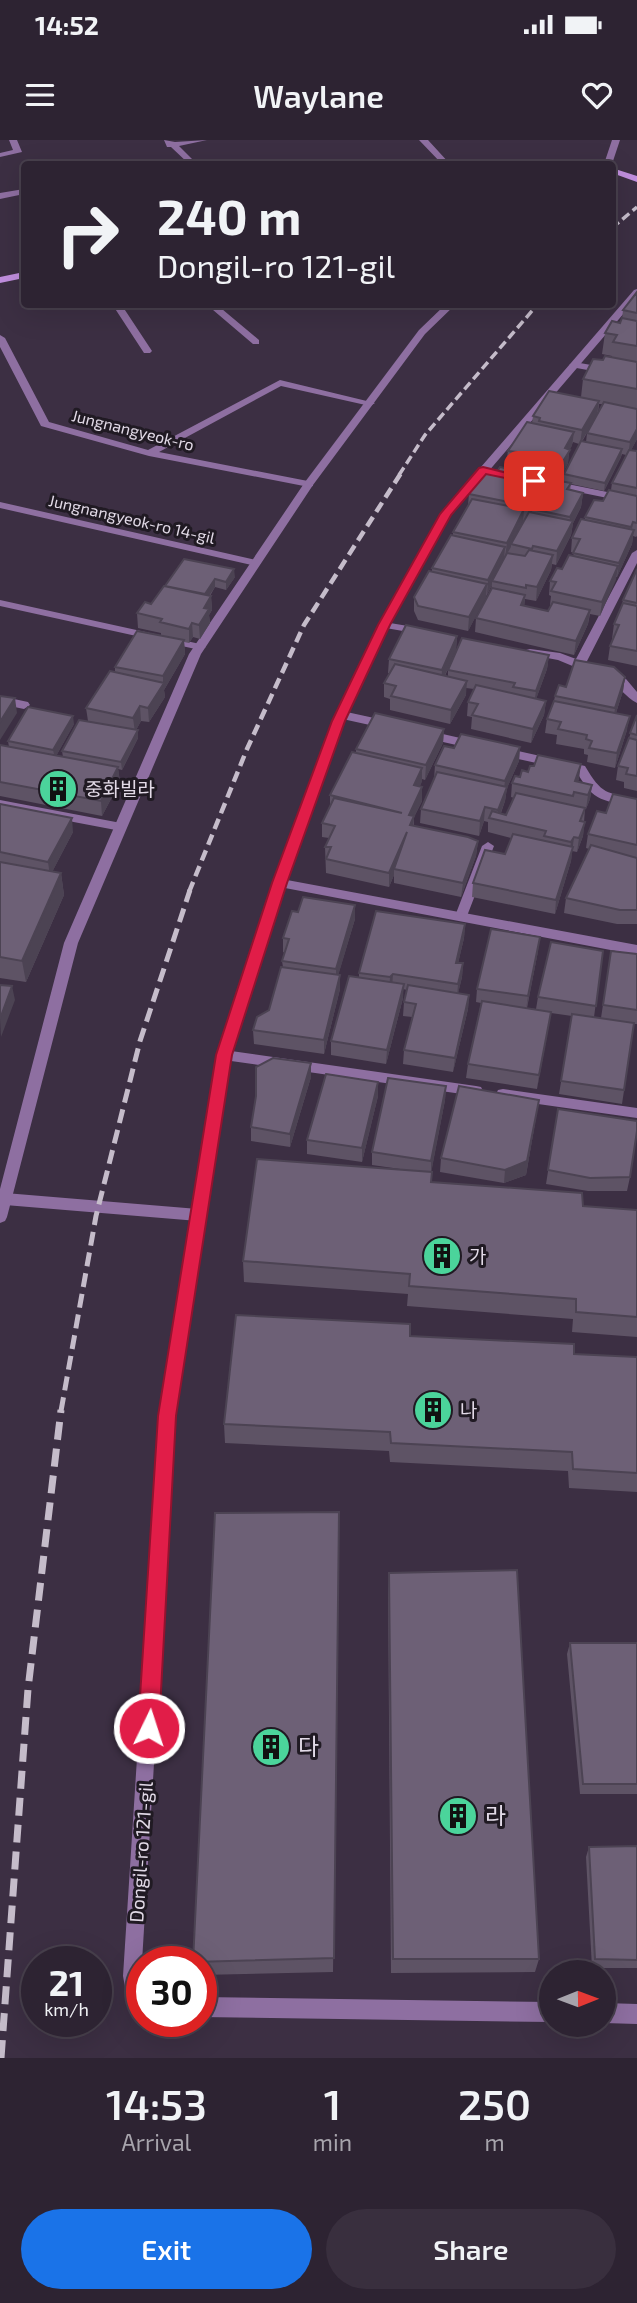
<!DOCTYPE html>
<meta charset="utf-8">
<style>
:root{--surface:#2d2332;--page:#392f3e;--text:#f1f3f6;--muted:#a7a4ac;--line:#48404d;--accent:#1a73e8}
body{margin:0;font-family:"Exo 2","Noto Sans KR",sans-serif;background:var(--page);color:var(--text);height:100vh;display:flex;flex-direction:column;font-size:26px;white-space:nowrap}
*{box-sizing:border-box;margin:0}
p{font-size:23px;color:var(--muted)}
.icon{flex:none;width:38px;height:38px;fill:none;stroke:currentColor;stroke-width:2;stroke-linecap:round;stroke-linejoin:round}
.map{position:relative;height:1918px;overflow:hidden}
.side{display:flex;flex-direction:column;background:var(--surface);flex:1}
.side>*{flex:none}
.banner{position:absolute;left:21px;top:21px;width:595px;height:147px;border-radius:7px;box-shadow:0 7px 28px #0002,0 0 0 2px var(--line);background:#2d2332;color:var(--text);overflow:hidden}
.needle{width:46px;rotate:89deg}
.tools{position:absolute;left:539px;top:1820px;display:grid;gap:14px}
.tools a{display:grid;place-items:center;width:77px;height:77px;border-radius:50%;background:var(--surface);box-shadow:0 7px 28px #0002,0 0 0 2px var(--line);font-size:35px}
.speed{position:absolute;left:21px;top:1806px;display:flex;gap:14px;font-size:35px;font-weight:700;text-align:center}
.speed>*{display:grid;place-content:center;width:91px;height:91px;border-radius:50%;background:var(--surface);box-shadow:0 7px 28px #0002,0 0 0 2px var(--line);line-height:1}
.speed small{font-size:18px;font-weight:400}
.speed .limit{border:10px solid #d22;background:#fff;color:#111}
.pin{position:absolute;display:grid;place-items:center;width:60px;height:60px;color:#fff;margin:-30px;border-radius:14px;box-shadow:0 4px 10px #0006}
.me{position:absolute;width:77px;margin:-38px;rotate:4deg;stroke-linejoin:round;filter:drop-shadow(0 0 5px #0008)}
.turn{display:flex;align-items:center;gap:24px;height:147px;padding:0 21px;font-size:32px}
.turn .icon{width:91px;height:91px;stroke-width:2.5}
.turn b{display:block;font-size:49px;line-height:60px}
.eta{display:flex;justify-content:space-evenly;align-items:center;height:119px;text-align:center}
.eta b{font-size:42px;font-weight:600;line-height:49px}
.primary-button{display:flex;gap:14px;margin-top:auto;padding:14px 21px}
.primary-button a{flex:1;height:80px;border-radius:42px;background:var(--accent);color:#fff;font-size:28px;font-weight:600;line-height:80px;text-align:center}
.primary-button a+a{background:var(--page);color:var(--text)}
.status{display:flex;justify-content:space-between;align-items:center;height:49px;padding:0 35px;background:var(--surface);direction:ltr}
.status svg{height:19px;fill:currentColor}
header{display:flex;justify-content:space-between;align-items:center;height:91px;padding:0 21px;background:var(--surface);font-size:32px;font-weight:600}
.map>svg:first-child{display:block}
.lines{fill:none;stroke-linecap:round;stroke-linejoin:round}
.lane{fill:#8e6fa1;fill-rule:evenodd}
.street{fill:#8e6fa1;fill-rule:evenodd}
.secondary{fill:#c08ede;fill-rule:evenodd}
.rail-far3{stroke:#c5bcca;stroke-width:3.5;stroke-dasharray:9 4.5;stroke-linecap:butt}
.rail-far2{stroke:#c5bcca;stroke-width:4.5;stroke-dasharray:11 6;stroke-linecap:butt}
.rail-far1{stroke:#c5bcca;stroke-width:5;stroke-dasharray:14 7;stroke-linecap:butt}
.rail{stroke:#c5bcca;stroke-width:7;stroke-dasharray:18 9;stroke-linecap:butt}
.wall{fill:#5e5365;fill-rule:evenodd}
.shaded-wall{fill:#4c4353}
.building{fill:#6d6076;stroke:#4c4353;stroke-width:2}
.route{fill:#e11d48;stroke:#92132f;stroke-width:2}
.labels{text-anchor:middle;stroke-width:6;stroke-linejoin:round;paint-order:stroke}
.far-street-label{font-size:16px;fill:#e2dae7;stroke:#201a23}
.poi-label{font-size:19px;fill:#e2dae7;stroke:#201a23;text-anchor:start}
.street-label{font-size:19px;fill:#e2dae7;stroke:#201a23}
.near-poi-label{font-size:23px;fill:#e2dae7;stroke:#201a23;text-anchor:start}
</style>
<div class="status"><b>14:52</b><svg viewBox="0 0 49 12"><path d="M0 12V9h3v3zM5 12V6h3v6zM10 12V3h3v9zM15 12V0h3v12zM26 1h20v11H26zM47 4h2v5h-2z"/></svg></div>
<header><svg class="icon" aria-label="menu" viewBox="0 0 24 24"><path d="M4 6h16M4 12h16M4 18h16"/></svg>Waylane<svg class="icon" aria-label="heart" viewBox="0 0 24 24"><path d="M12 20l-8-8c-3-5 5-10 8-4 3-6 11-1 8 4z"/></svg></header>
<div class="map">
<svg width="637" height="1918" viewBox="0 0 637 1918">
<rect width="100%" height="100%" fill="#3c2f43"/>
<g class="lines">
<path class="lane" d="M9,0H17L22,12L0,17V13L13,10Z
M112,164H121L152,211L150,213H144Z
M206,164H216L259,200V204H253Z
M0,195L5,198L49,282L148,310L280,240L375,263L370,266L281,246L159,312L313,342V346L309,347L149,316L41,286L0,207Z
M574,222L637,233V239L571,227L569,225Z
M483,327L637,358V364L479,332V328Z
M0,362L256,420L261,423L256,426L0,368Z
M637,410V423L586,523L595,526V532H587L558,520L526,514V510L530,509L560,513L576,519L632,413Z
M0,460L200,504L206,507L200,510L0,466Z
M384,482L420,488L426,491L420,494L380,487L378,485Z
M610,532L626,539L637,552V563C626,558 619,545 606,539V533Z
M0,556L28,562L30,565L24,569L0,564Z
M342,571L388,581L394,585L388,589L338,578V572Z
M425,590L478,602L480,605L474,609L421,597L419,594Z
M500,607L585,626C602,655 606,652 637,660V668C605,660 593,663 577,632L496,614L494,611Z
M0,660L121,683L127,687L121,691L0,668Z
M488,702L494,706L467,776L461,781L456,779L455,776L482,706Z
M224,910L476,946L481,947L483,951L481,955L476,956L224,920L217,915Z
M503,949L637,968V978L503,959L498,958L496,954L498,950Z
M5,1053L198,1069L203,1071L205,1075L203,1079L198,1081L5,1065L0,1063V1055Z"/>
<path class="street" d="M164,0L175,2L207,0L179,6L197,24H189L171,7H167Z
M419,0H428L450,24H442Z
M612,0H620L612,24H604Z
M24,49V54L0,59V53Z
M637,149V158L451,375L390,485L345,581L287,740L637,805V815L285,748L231,915L175,1276L142,1822V1871L128,1864L123,1836L159,1276L217,915L274,743L333,581L378,485L442,372L634,150Z
M446,164H456L425,194L313,345L201,514L78,803L7,1077L5,1081L0,1083V1049L64,803L189,514L305,342L419,190Z
M201,1857L551,1862V1882L201,1877Z
M604,1863L637,1864V1884L604,1883Z"/>
<path class="secondary" d="M612,28L637,36V42L612,33Z
M24,132V138L0,143V137Z"/>
<path class="rail-far3" d="M612,88L637,67
M399,335L425,295L538,164"/>
<path class="rail-far2" d="M189,752L247,609L304,485L401,333"/>
<path class="rail-far1" d="M61,1271L96,1076L140,901L190,750"/>
<path class="rail" d="M1,1918L28,1549L61,1270"/>
</g>
<path class="wall" d="M637,152V299L631,310L637,311V396L636,397L633,396L632,404L617,437H616L600,476L590,474L588,484L574,515L475,492L476,478L491,450L492,445L468,491L418,480L414,471V457L432,432V428L453,396V392L468,365L469,354L496,333L545,336L544,350L540,356L545,357L563,342L564,334L579,304L573,302L569,311L568,323L561,337L515,329V326L506,324L508,311L532,283L533,276L581,257L583,239L603,220L611,218L612,216L602,214L605,193L620,183L622,179L623,170ZM599,264H603L598,274ZM587,293L586,302L582,301L583,300ZM622,314L626,315L612,343L611,350L603,361L585,377V380L572,398L571,412L574,413L573,416L550,441L549,455L551,456L550,465H551L548,471L524,466L525,459L536,461L551,430L552,424L556,425L571,395L573,383L581,367L583,353L570,350L571,344L604,351L621,317Z
M637,429V526L608,520L610,506L613,499H612L614,484L622,465L623,460Z
M235,437L226,450L215,447L210,456H211L212,470L209,475L210,483L200,499L193,497L189,503L184,502L185,514L164,550L165,557L149,582L141,581L136,590L138,598L122,630L118,629L120,642L102,676L0,656V605L9,607L8,601L74,584L56,616L63,617L62,611L88,581L86,568L115,533V527L161,496V493L138,488L137,473L151,464L164,446Z
M457,496L456,510L445,536H448V530L549,515L547,529L536,559L546,561L544,575L531,603L471,589L472,577L467,576L468,562L474,549L466,548V555L450,584L390,570V559L384,557V543L390,533H388L389,519Z
M625,537L623,551L616,573L627,590L615,628L587,622L588,615L584,614V609L556,604L557,595L545,593L547,579L554,561L555,556L566,547Z
M637,575V651L624,648V642L616,640L618,626L629,598Z
M444,589L443,603L425,640L422,639L420,646L422,647V661L414,677V686L478,701L476,716L461,757L394,743V735L389,747L326,733L325,707L329,698L322,697V683L330,666V655L356,613V609Z
M520,607L519,621L507,648L505,661L501,673L506,675L514,658L511,657L512,643L520,637L579,639L578,641L592,645L590,659L586,669H585L583,696L577,712L572,711L571,721L555,774L472,757L473,743L505,714L511,698L488,692V682L484,681L479,696L420,683L421,669L434,639L435,625L454,608Z
M637,659V784H617L564,773L566,758L589,709L586,708L588,694L606,673Z
M0,664L73,692L52,732L61,733L64,755L26,842L0,838Z
M355,765V779L338,835H340V849L324,914L254,904L253,890L269,870L283,827L282,821L285,813L283,812V798L298,772Z
M465,784L464,798L458,823H463L462,837L458,853L469,855L468,869L453,932L403,924L404,910L412,877L403,876L404,862L407,850L403,849V858L386,924L331,915V901L359,838V833Z
M538,811L527,868L536,869L538,857L603,811L594,877L601,878L611,811L637,814V884H634L622,964L559,954L572,876L551,873L537,949L466,938L468,924L481,863L476,862L477,849Z
M311,937L290,1007L251,1001V987Z
M378,942V956L362,1022L307,1014V1000Z
M446,946L445,960L431,1032V1042L583,1066L637,1070V1197L572,1192L573,1179L407,1166L408,1154L244,1142L243,1121L400,1029L372,1025V1012Z
M539,960L526,1035L504,1043L440,1032L441,1018Z
M558,969L630,1037L627,1051H588L546,1044Z
M410,1196L574,1214L637,1217V1352L569,1348L568,1331L390,1322L389,1311L225,1303L224,1284Z
M339,1372L333,1832L201,1835V1822Z
M389,1433L539,1819L535,1832L391,1833L388,1451Z
M570,1503H637V1654H580L567,1514Z
M637,1706V1828H592L586,1717L589,1707Z"/>
<path class="shaded-wall" d="M599,261L597,275L580,304L582,290Z
M637,289V299L628,316L630,302Z
M574,292L572,306L569,311L568,323L561,337L565,308Z
M622,309L621,317L604,351L605,343Z
M545,336L544,350L534,369H532V373L528,380L529,366Z
M583,353L581,367L573,383L571,395L556,425L557,411L569,389L570,377Z
M524,369L523,383L511,404V407L505,417L507,403Z
M633,382L631,396L634,390L632,404L617,437L619,423L629,400Z
M505,407L504,421L492,441V445L487,454L488,440Z
M553,415L551,430L536,461L537,447Z
M618,426L616,440L600,476L602,462Z
M234,429L235,437L226,450V442Z
M215,439V447L204,463V455Z
M487,444L486,458L468,491L469,477Z
M526,445L524,470L521,465L525,457Z
M211,456L212,470L209,475L210,483L200,499L199,485L204,468Z
M590,470L588,484L574,515L576,501Z
M192,483L193,497L189,503V489Z
M457,496L456,510L441,544L442,530Z
M184,500L185,514L164,550L165,557L149,582L148,568L163,544V536Z
M549,515L547,529L534,565L536,551Z
M625,537L623,551L613,582L615,568Z
M467,541L466,555L450,584L451,570Z
M15,558L17,573L0,600V582Z
M546,561L544,575L531,603L533,589Z
M140,566L141,581L135,592L133,578Z
M73,576L74,584L55,618L53,610Z
M630,576L627,590L615,628L617,613Z
M444,589L443,603L425,640L426,625Z
M138,590V598L122,630L121,622Z
M520,607L519,621L507,648L505,661L498,680H497L498,670L503,655L505,641Z
M581,624L579,639L573,655L575,641Z
M118,627L120,642L102,676L101,661Z
M422,628V642L413,659L414,645Z
M592,645L590,659L586,669L588,655Z
M422,647V661L414,677L413,690L410,699L409,675Z
M485,667L484,681L479,696L480,681Z
M72,678L73,692L50,736L48,722Z
M585,682L583,696L577,712L579,698Z
M407,692L394,729V735L389,747V733Z
M574,697L571,721L555,774L556,760L569,717L571,702Z
M478,701L476,716L461,757L463,743Z
M61,733L64,755L26,842L22,821Z
M355,765V779L336,843V829Z
M465,784L464,798L455,837L456,823Z
M540,797L538,811L526,870L528,856Z
M463,823L462,837L457,858L458,844Z
M393,834L392,848L389,851L390,837Z
M340,835V849L324,914V900Z
M404,844L403,858L386,924L387,910Z
M12,846L15,860L1,897L0,879Z
M469,855L468,869L453,932L455,918Z
M551,872L549,885L537,949L539,935Z
M311,923V937L290,1007V994Z
M378,942V956L362,1022V1008Z
M446,946L445,960L431,1034V1021Z
M539,960L526,1035L504,1043L505,1030Z"/>
<path class="building" d="M637,152V173L623,170Z
M622,178L637,181V206L613,202L617,195L605,193L612,181L620,183Z
M605,216L637,222V249L583,239L593,219L603,220Z
M549,251L599,261L582,290L539,281L540,278L533,276Z
M604,262L637,269V289L630,302L587,293Z
M527,282L574,292L565,308L570,310L562,323L516,315L518,312L508,311Z
M581,301L622,309L605,343L564,334Z
M629,310L637,311V348L612,343Z
M500,327L545,336L529,366L469,354L482,331L496,333Z
M554,340L571,343L567,349L583,353L570,377L532,369L538,356L545,357Z
M609,350L637,356V383L633,382L631,387L585,377L594,360L603,361Z
M472,359L524,369L507,403L453,392Z
M529,372L573,381L557,411L533,406L532,409L511,404Z
M581,379L634,390L619,423L573,413L580,399L572,398Z
M451,395L505,407L488,440L432,428Z
M529,410L553,415L537,447L526,445V448L492,441L507,413L525,416Z
M569,415L618,426L602,462L551,451L556,442L550,441L557,428L562,429Z
M184,419L234,429L226,442L215,439L205,454L165,446Z
M637,429V463L623,460Z
M429,431L487,444L469,477L418,466L414,457Z
M164,446L211,456L204,468L209,469L199,485L192,483L189,489L160,482L162,479L137,473L145,462L151,464Z
M492,448L525,455L521,465L548,471L553,462L590,470L576,501L476,478Z
M623,463L637,466V511L610,506L619,485L614,484Z
M406,485L457,496L442,530L389,519Z
M137,491L184,500L163,536L115,527Z
M462,498L549,515L536,551L513,547L515,543L448,530Z
M575,520L614,527L625,537L615,568L555,556L559,545L566,547Z
M395,524L467,541L451,570L391,556L396,546L384,543Z
M110,531L164,543L148,568L140,566L133,578L86,568Z
M476,545L546,561L533,589L472,575L478,564L468,562Z
M0,556L15,558L0,582Z
M554,561L630,576L617,613L589,608L592,601L586,599L587,595L558,589L561,582L547,579Z
M28,567L73,576L53,610L8,601Z
M375,573L444,589L426,625L356,609Z
M637,575V595L630,593Z
M79,580L138,590L121,622L62,611Z
M461,594L520,607L505,641L435,625L444,606L454,608Z
M629,598L637,600V636L626,634L628,628L618,626Z
M0,605L118,627L101,661L0,642Z
M352,612L422,628L414,645L422,647L409,675L414,676L410,685L468,697L478,701L463,743L394,729L407,692L389,733L326,719L331,707H325L335,686L322,683L334,658L402,673L330,655Z
M538,615L581,624L575,641L592,645L588,655L574,652L573,656L512,643L515,636L520,637L522,630L528,632L530,626H534Z
M437,632L507,647L498,670L485,667L480,681L421,669Z
M516,653L585,668L580,681L585,682L579,698L574,697L571,702L544,696L546,691L489,678L492,671L506,675Z
M613,654L637,659V705L588,694L597,671L606,673Z
M0,664L72,678L48,722L0,712Z
M513,694L573,707L556,760L473,743L485,710L505,714Z
M591,705L637,718V770H620L566,758Z
M0,722L61,733L22,821L0,817Z
M303,757L355,765L336,829L282,821L289,799L283,798L292,771L298,772Z
M376,771L465,784L456,823H463L458,844L393,834L390,837L359,833Z
M491,789L540,797L528,856L477,849Z
M551,802L603,811L596,866L538,857Z
M611,811L637,814V870L603,865Z
M281,827L340,835L324,900L253,890L257,877L269,870Z
M349,836L404,844L387,910L331,901Z
M0,845L12,846L0,879Z
M408,845L469,855L455,918L404,910L416,864L404,862Z
M482,861L551,872L539,935L468,924Z
M572,874L634,883L624,950L561,941Z
M273,918L311,923L290,994L251,987L256,956V927Z
M326,934L378,942L362,1008L307,1000Z
M388,938L446,946L431,1021L372,1012Z
M459,946L539,960L527,1021L505,1030L441,1018Z
M558,969L637,981V991L630,1037L590,1038L548,1030Z
M257,1019L432,1032L431,1042L582,1053L583,1066L637,1070V1177L576,1172V1159L409,1146L410,1134L243,1121Z
M236,1175L410,1184V1196L574,1204V1214L637,1217V1333L573,1329L572,1312L391,1303L390,1292L224,1284Z
M339,1372L334,1818L193,1822L215,1373Z
M517,1430L539,1819H393L389,1433Z
M570,1503H637V1644H583Z
M637,1706V1820L595,1819L589,1707Z"/>
<path class="route" d="M483,327L540,341L534,344L486,334L451,375L390,485L345,581L287,743L232,915L176,1276L159,1588L156,1595L149,1598L141,1595L138,1588L158,1276L216,915L272,743L332,581L378,485L440,374L479,328Z"/>
<defs>
<symbol id="building-disc" viewBox="-11 -11 22 22"><circle r="9.5" fill="#4bd49b" stroke="#201a23"/><path d="M-4-6H4V6H1V3H-1V6H-4ZM-2.5-4.3h1.7v1.8h-1.7ZM.8-4.3h1.7v1.8H.8ZM-2.5-1h1.7V.8h-1.7ZM.8-1h1.7V.8H.8Z" fill="#111"/></symbol>
</defs>
<g fill-rule="evenodd">
<use href="#building-disc" x="36" y="627" width="44" height="44"/>
<use href="#building-disc" x="420" y="1094" width="44" height="44"/>
<use href="#building-disc" x="411" y="1248" width="44" height="44"/>
<use href="#building-disc" x="249" y="1585" width="44" height="44"/>
<use href="#building-disc" x="436" y="1654" width="44" height="44"/>
</g>
<g class="labels">
<g class="far-street-label">
<text transform="translate(133 290) rotate(14)" y="6">Jungnangyeok-ro</text>
<text transform="translate(132 379) rotate(13)" y="6">Jungnangyeok-ro 14-gil</text>
</g>
<g class="poi-label">
<text x="85" y="656">중화빌라</text>
<text x="469" y="1123">가</text>
<text x="460" y="1277">나</text>
</g>
<g class="street-label">
<text transform="translate(141 1712) rotate(-86)" y="7">Dongil-ro 121-gil</text>
</g>
<g class="near-poi-label">
<text x="298" y="1615">다</text>
<text x="485" y="1684">라</text>
</g>
</g>
</svg>
<div class="tools">
<a><svg class="needle" viewBox="-14 -14 28 28"><path d="M0-13l5 13h-10z" fill="#e53935"/><path d="M0 13l5-13h-10z" fill="#a7a4ac"/></svg></a>
</div>
<div class="speed"><div>21<small>km/h</small></div><div class="limit">30</div></div>
<div class="pin" style="left:534px;top:341px;background:#d93025"><svg class="icon" aria-label="arrive" viewBox="0 0 24 24"><path d="M6 21V4h12l-3 4 3 4H6"/></svg></div>
<svg class="me" style="left:149px;top:1588px" viewBox="-20 -20 40 40"><circle r="17" fill="#e11d48" stroke="#fff" stroke-width="3"/><path d="M0-11L8 9 0 5-8 9z" fill="#fff"/></svg>
<div class="banner">
<div class="turn"><svg class="icon" aria-label="right" viewBox="0 0 24 24"><path d="M7 20v-9h11M14 6l5 5-5 5"/></svg><div><b>240 m</b>Dongil-ro 121-gil</div></div>
</div>
</div>
<section class="side">
<div class="eta">
<div><b>14:53</b><p>Arrival</p></div>
<div><b>1</b><p>min</p></div>
<div><b>250</b><p>m</p></div>
</div>
<div class="primary-button"><a>Exit</a><a>Share</a></div>
</section>
